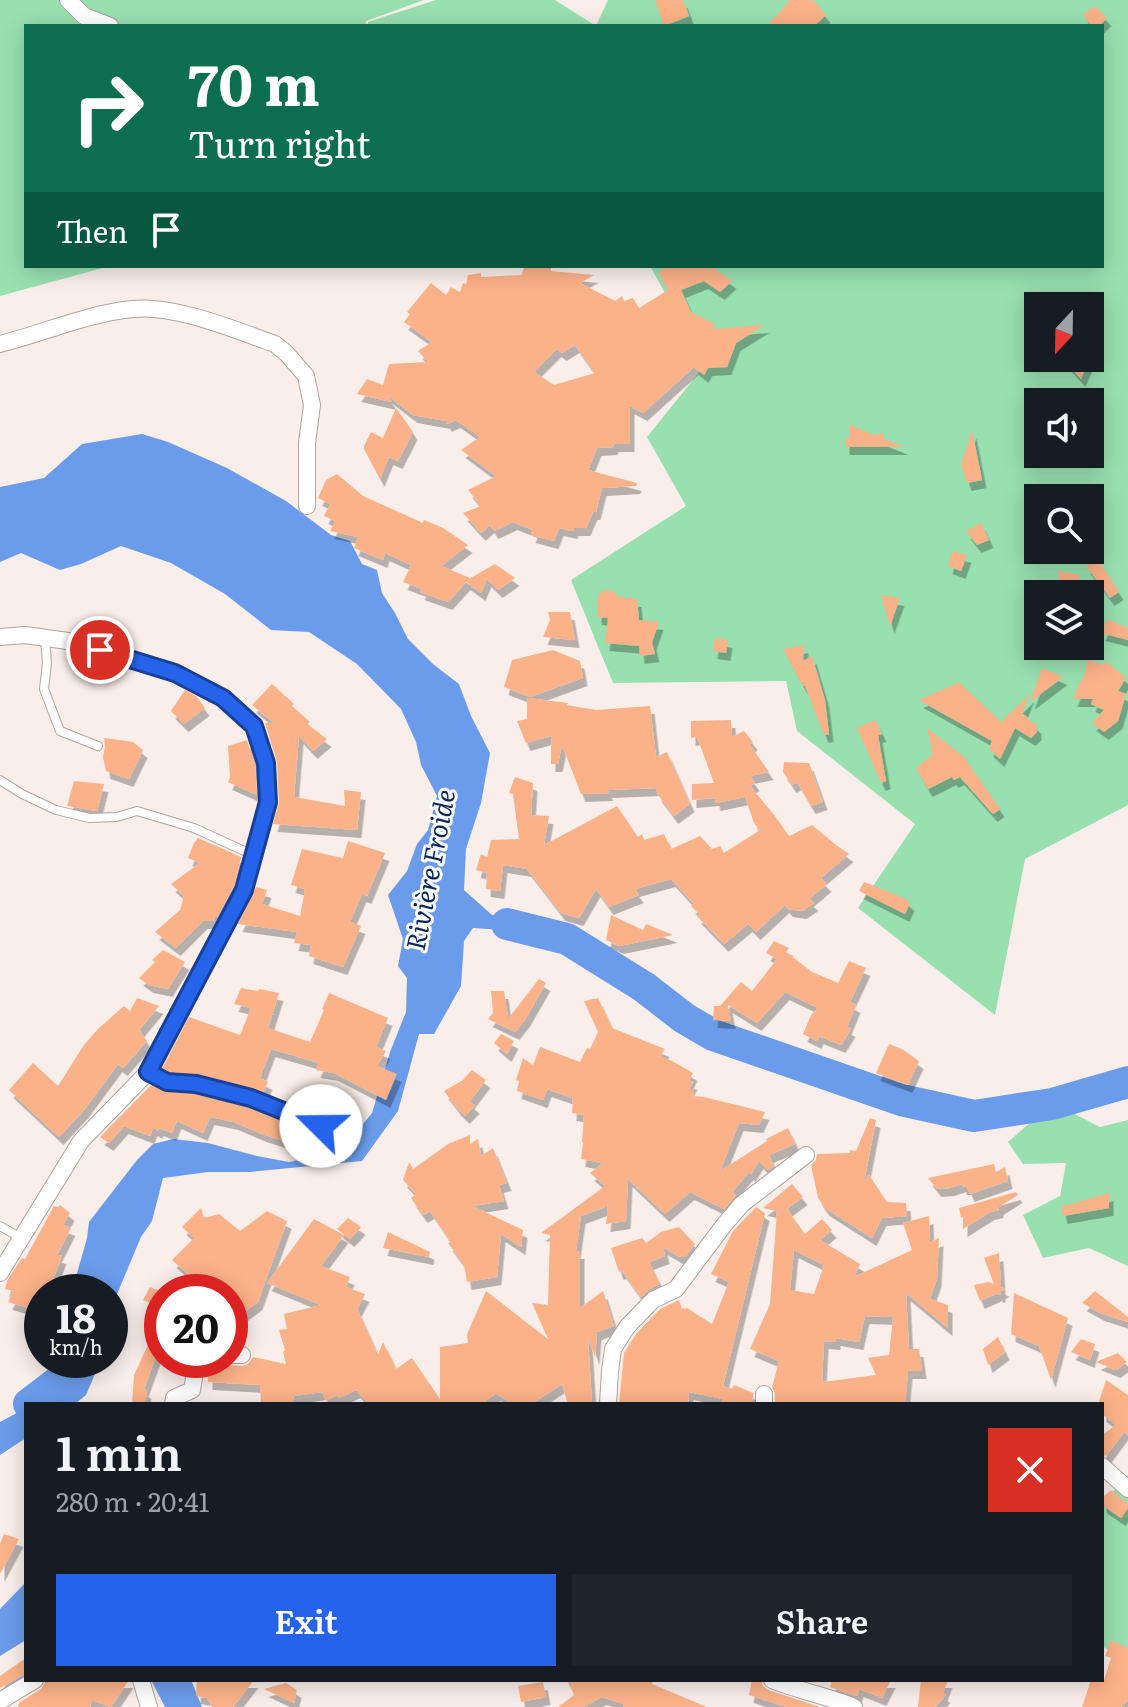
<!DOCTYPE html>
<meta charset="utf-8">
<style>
:root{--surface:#171b24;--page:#20242c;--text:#f1f3f6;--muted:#9ea1a6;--accent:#2563eb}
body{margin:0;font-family:Literata,serif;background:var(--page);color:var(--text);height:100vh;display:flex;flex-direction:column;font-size:30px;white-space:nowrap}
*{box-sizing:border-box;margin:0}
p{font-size:26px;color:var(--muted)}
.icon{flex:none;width:44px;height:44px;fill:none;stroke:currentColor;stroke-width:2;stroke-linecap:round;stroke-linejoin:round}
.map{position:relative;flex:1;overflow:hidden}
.drawer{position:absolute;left:24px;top:1402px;width:1080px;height:280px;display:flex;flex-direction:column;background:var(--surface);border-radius:0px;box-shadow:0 4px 20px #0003}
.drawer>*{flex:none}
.hud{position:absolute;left:24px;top:24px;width:1080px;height:244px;border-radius:0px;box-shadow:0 4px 20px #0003;background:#0b6e4f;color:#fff;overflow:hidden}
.needle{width:52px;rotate:202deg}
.tools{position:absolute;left:1024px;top:292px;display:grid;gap:16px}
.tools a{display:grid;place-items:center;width:80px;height:80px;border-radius:0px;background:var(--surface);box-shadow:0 4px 20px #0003;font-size:40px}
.speed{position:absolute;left:24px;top:1274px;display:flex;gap:16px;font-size:40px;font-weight:700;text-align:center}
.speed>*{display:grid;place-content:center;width:104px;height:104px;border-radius:50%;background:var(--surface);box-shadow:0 4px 20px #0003;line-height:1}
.speed small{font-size:20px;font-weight:400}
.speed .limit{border:12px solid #d22;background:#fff;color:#111}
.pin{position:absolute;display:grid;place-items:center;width:68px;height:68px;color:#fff;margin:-34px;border:4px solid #fff;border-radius:50%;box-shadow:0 2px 8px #0007}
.me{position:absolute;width:88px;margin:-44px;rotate:292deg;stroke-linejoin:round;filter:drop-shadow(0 0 6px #0008)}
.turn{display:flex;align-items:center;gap:28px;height:168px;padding:0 32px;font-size:36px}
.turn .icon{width:104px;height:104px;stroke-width:2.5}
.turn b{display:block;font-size:56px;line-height:68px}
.then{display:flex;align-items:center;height:76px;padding:0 32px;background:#0003;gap:16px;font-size:30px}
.round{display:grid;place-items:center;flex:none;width:84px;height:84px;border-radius:0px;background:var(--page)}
.summary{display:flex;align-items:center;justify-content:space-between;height:136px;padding:0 32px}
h1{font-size:48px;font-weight:600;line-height:60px}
.button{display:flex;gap:16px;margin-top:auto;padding:16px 32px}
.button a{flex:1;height:92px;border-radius:0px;background:var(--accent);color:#fff;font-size:32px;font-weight:600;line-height:92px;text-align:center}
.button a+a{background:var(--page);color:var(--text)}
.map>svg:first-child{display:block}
.green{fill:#98e0b0;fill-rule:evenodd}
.water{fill:#6b9ceb}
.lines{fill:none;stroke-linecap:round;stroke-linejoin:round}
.river{stroke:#6b9ceb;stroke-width:32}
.building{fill:#fcb289;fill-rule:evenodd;filter:url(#shadow)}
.lane-casing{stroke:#afa5a0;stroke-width:10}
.street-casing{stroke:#afa5a0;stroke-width:18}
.lane{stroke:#fff;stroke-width:8}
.street{stroke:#fff;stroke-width:16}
.route-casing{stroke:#184099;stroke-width:20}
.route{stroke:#2563eb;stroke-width:14}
.labels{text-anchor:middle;stroke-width:6;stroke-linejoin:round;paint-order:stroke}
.water-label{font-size:26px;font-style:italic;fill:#092859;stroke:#fff}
</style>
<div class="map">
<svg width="1128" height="1707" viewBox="0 0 1128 1707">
<defs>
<filter id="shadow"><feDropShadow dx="4.5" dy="8" stdDeviation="0" flood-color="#0004"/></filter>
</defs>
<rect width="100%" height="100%" fill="#f9eee9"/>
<path class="green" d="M0,0H424L366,21L365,26H26V266H110L0,296Z
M436,0H555L596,26H368V22Z
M608,0H1128V805L1025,859L995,1015L858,908L915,824L797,731L786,681L613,683L571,580L686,506L647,437L705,365L650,266H1102V26H596ZM1038,306H1090V358H1038ZM1038,402H1090V454H1038ZM1038,498H1090V550H1038ZM1038,594H1090V646H1038Z
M1069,1111L1100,1127L1128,1120V1266L1089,1248L1043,1258L1023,1215L1060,1196L1066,1163L1023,1164L1008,1142L1039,1115Z
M1128,1475V1661L1102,1646V1504Z"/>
<path class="water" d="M142,434L168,442L227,468L286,501L331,535L350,541L362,564L377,570L382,593L395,613L408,639L433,664L459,684L471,716L490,753L481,803L466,849L464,890L492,915L517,917L548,933L473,928L464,941L461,986L434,1034H419L398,1111L362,1161L250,1172H208L163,1178L152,1221L141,1237L112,1306L113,1335L110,1341V1292H73L74,1284L87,1238L89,1222L137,1160L153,1144L173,1139L208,1143L257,1156L289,1162L332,1153L351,1139L372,1113L390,1052L406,1012L407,978L398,966L403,939L388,895L407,871L417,844L428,830L437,796L421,765L416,742L401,709L357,664L309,632L271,630L225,594L171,563L121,546L81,564L60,570L21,553L0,562V487L44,478L82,444Z
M61,1360H101L86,1395L75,1404H34L51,1394Z
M26,1408V1438L0,1455V1422Z
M26,1582V1640L0,1656V1609Z
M151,1680H191L202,1707H165Z"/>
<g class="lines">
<path class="river" d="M507,924L567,939L644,987L684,1018L713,1035L901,1100L974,1116L1052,1104L1128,1082
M29,1404L78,1367L79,1360"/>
</g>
<path class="building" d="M655,0H683L689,16L664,26Z
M790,0H813L826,15L814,26H767Z
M1095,6L1107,18L1099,26H1091L1083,14Z
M525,266H551V271L594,275L580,283L615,301L622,296L624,301L633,298L639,308L668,290L658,272L667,266H711L732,281L720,292L704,281L681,290L691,312L715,324L713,329L765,325L736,343L727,367L708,368L704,375L694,367L643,413L630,406V444H614L613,447L597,448L588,470L637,483L636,486L602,488L596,512H593L586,528H574L573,531L559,528L554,541L531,535L533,530L513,522L494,531L490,525L481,533L463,513L481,506L468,490L496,476L461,450L480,437L456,420L447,424L446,421L413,415L387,395L392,402L357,394L367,379L383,385L389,364L428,362L418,351L432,342L404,322L410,314L407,312L431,283L446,295L451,287L460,292L463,283L466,284L468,275L481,273V277L521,275ZM575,345L595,373L554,385L534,372L557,349L562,353Z
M1062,358H1090L1081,379Z
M396,408L413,432L398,461L389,457L380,479L364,449V446L371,432L383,438Z
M850,425L874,435L884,433V439L904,447H845V439L850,438Z
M972,430L982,480L967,483L961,465Z
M337,474L363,496L423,523L424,520L443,528L468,545L441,566L470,578L467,580L495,564L515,578L498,590L487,579L481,593L466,582L448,602L420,592L422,589L403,582L411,565L385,553L383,560L354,548L358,537L330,531L335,521L324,516L330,504L318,498L326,480Z
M981,523L989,540L977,545L966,531Z
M952,551L967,555L961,571L948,566Z
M1097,558L1119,592L1110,598L1086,566Z
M1058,571L1080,575L1076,590L1059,588Z
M607,590L613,591L619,597L637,599L639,620L659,622L652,642L655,654L640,656L639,646L605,643L608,618L597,617V599L600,592Z
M881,595L900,598L890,626Z
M548,612H570L575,640L543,637L550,620Z
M1107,619L1128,628V640L1101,633Z
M715,638L728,640L726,653L713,651Z
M804,645L803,661L812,656L825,700L829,734L824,735L805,686H803L783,649Z
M553,650L580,661L583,678L530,697L504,687L512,660Z
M1088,660L1104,665L1106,661L1126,678L1118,691L1126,694L1118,721L1104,732L1092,723L1104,710L1091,704L1093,699H1073L1080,681L1082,682Z
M1042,668L1063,677L1030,702Z
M959,682L1001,722L1030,694L1022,713L1037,726V732L1031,738L1015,728L1000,759L989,749L992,741L919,700Z
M272,684L294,704L292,706L310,722L307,724L327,739L313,751L299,736L294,797L345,806L344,790L361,792L357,830L273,824L279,802L277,762L265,723H274L252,705Z
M185,690L196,696L205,708L184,724L171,711Z
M527,698L568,703L567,705L596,710L650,706L656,757L667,752L690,804L674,816L658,795L656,788L607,790L609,793L581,794L562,745L558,764H551V736L526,743L517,721L527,719Z
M731,720L732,737L744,731L753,742L750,745L769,772L750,776L755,783L750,786L775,816L789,836L812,825L836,845L849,854L821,878L827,884L809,899L814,903L802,911L788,909L785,905L756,932L748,924L724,944L697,916L699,914L691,906L694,904L671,879L635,889L639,895L609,907L596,889L579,918L561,913L527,869L503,865L500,891L486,889L487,873L476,870L481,854L487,857L491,840L519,839L513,794L509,793L515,777L533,783L531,815L549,816L544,845L617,806L638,837L642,834L644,840L664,834L671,849L700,836L712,849L720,846L724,853L760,830L754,823L745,797L716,803L715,798L692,800V784L714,783L697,737L691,738V721Z
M875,720L882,734L878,735L886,781L881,783L857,728Z
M927,728L964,757L1000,809L993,814L960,777L954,780L952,777L928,789L916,768L933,754Z
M104,738L133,742L143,750L129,779L106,771L103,757L105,746Z
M247,740L255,765L257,795L228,782L230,777L228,746Z
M784,762L809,763L823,802L811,806L797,782L792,785L783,772Z
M74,781L104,784L97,811L67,806Z
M198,838L241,857L234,886L217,917L215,916L214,921H203L176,948L155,932L180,910L184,896L171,884L200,863L188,858L194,843Z
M348,841L385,853L367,896L362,894L350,922L361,926L343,967L309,956L311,945L294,943L297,932L238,924L256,887L267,890L262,904L300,916L305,889L291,885L302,849L343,858Z
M864,882L904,898L910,903L905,914L859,891Z
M611,915L643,930L646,924L673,935L619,946L606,940Z
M774,941L789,948L786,952L812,972L838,983L849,961L866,968L850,1002L856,1005L847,1027L851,1029L841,1045L819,1036L817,1041L803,1034L811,1015L818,1008L785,992L757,1023L728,1005L731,1021L713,1020L714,1006H720L741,982L752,991L777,959L766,953Z
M163,950L185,962L168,989L149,985L139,978L155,962L152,960Z
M539,979L546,983L526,1018L515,1032L488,1019L493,1013L491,991H504L508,1019Z
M241,988L258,991L259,989L279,993L268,1028L310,1042L324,1010L322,1009L329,993L388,1018L376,1047L386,1051L377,1066L397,1074L386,1100L334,1073L316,1070L319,1063L271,1049L260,1078L268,1082L262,1095L198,1077L169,1075L161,1071L189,1017L240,1035L251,1008L234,1004Z
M137,998L159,1006L139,1030L147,1041L123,1068L118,1064L84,1110L59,1137L9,1090L33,1063L58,1086L84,1045L98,1029L124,1006L130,1011Z
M598,998L612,1028L665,1049L660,1056L672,1061L693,1073L689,1081L693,1082L689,1089L694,1091L693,1096L704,1097L765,1112L759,1125L739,1123L720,1171L767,1141L766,1139L788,1128L795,1144L769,1155L774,1166L768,1170L759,1161L751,1174L749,1172L732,1192L736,1195L724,1209L690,1192L665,1214L628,1179L626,1221L606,1224L608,1206L581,1216L576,1251H580V1308L603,1291L614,1326L597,1332L595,1357L588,1338L592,1404H568L562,1384L536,1401V1404H512L496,1393L482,1404H369L356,1390L339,1398L337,1395L326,1401L322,1392L294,1396L291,1404H261L260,1385L208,1382V1360H220L225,1365L242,1366L248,1364L253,1357L286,1364L283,1352L285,1350L279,1330L287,1329L284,1314L321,1305L267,1283L314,1219L344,1235L321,1266L350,1277L346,1287L365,1294L357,1309L378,1355L383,1342L396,1369L412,1358L440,1399V1347L468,1343L467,1334L486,1291L548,1339L532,1303L548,1305L550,1235L541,1233L605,1186L590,1173L603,1163L581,1159L583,1142H582L584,1115L572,1113L573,1098L547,1089L543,1100L517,1091L519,1081L516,1080L523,1058L533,1065L540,1047L580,1062L587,1048L590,1049L598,1032L584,1001Z
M501,1034L514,1041L507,1054L494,1043Z
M889,1044L902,1049L919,1061L908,1085L876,1073Z
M472,1070L486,1080L470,1101L475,1106L465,1116L457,1108L444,1091L463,1080Z
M153,1083L166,1089L195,1091L249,1105L303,1127L301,1132L295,1130L290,1143L262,1134L234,1122L210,1117L203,1133L177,1121L172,1133L159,1128L158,1131L153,1128L150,1136L124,1126L109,1143L100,1137Z
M870,1118L876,1120L864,1182L869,1175L887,1202L906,1203L907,1216L882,1218L872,1238L825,1208L818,1198L811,1165L816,1160L817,1154L850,1153V1150L856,1151Z
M470,1135V1144L478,1139L481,1156L493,1148L507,1183L499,1185L504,1201L472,1206L523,1230L521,1247L501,1234L497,1277L467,1282L464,1265L448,1243L451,1242L430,1211L423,1215L411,1198L416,1194L403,1180L409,1162L413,1169L448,1144Z
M994,1164L996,1172L1005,1167L1008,1181L970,1194L967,1187H962V1184L950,1188L937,1189L928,1178Z
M792,1184L803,1197L787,1209L805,1234L822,1219L832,1230L820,1240L860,1264L854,1277L912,1250L903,1223L929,1216L930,1242L939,1238L937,1279L930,1299L948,1305V1328L906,1293L909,1349H919L922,1371H908L905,1404H775V1393L772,1387L779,1361L750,1349L770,1304L777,1211L763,1208ZM794,1250L824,1265L814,1294L790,1290ZM865,1316L893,1317L889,1355L868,1358L876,1375L822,1382L824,1341L836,1342V1338L859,1342Z
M1016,1192L1018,1195L999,1207V1210L990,1212L963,1229V1217L961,1218L959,1208Z
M1109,1193V1208L1063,1216L1061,1207Z
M60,1205L70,1213L63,1225L71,1228L57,1255L62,1256L48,1292L39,1291L32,1309L8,1302L13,1291L5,1289L7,1281L22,1258L25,1259L54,1206L58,1207Z
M756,1207L765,1213L723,1386L732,1389L734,1385L753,1393V1404H722L723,1399L689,1392L688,1404H619L624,1353L636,1334L660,1309L679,1300L682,1309L687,1308L712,1324L729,1282L711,1274L733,1231Z
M201,1208L204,1218L219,1214L240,1231L267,1211L287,1221L258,1302L230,1323V1292H208L172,1260L194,1238L182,1227Z
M348,1218L361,1227L350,1239L337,1229Z
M679,1227L695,1244L685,1257H680L663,1247L665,1256L649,1262L660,1284L648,1290L641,1297L622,1271L619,1272L611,1248L642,1238L646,1243L661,1232Z
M388,1232L430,1252L429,1257L383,1248Z
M999,1253L1001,1287L1005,1289L1001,1291V1294L999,1295L998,1293L980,1301L974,1285L989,1282L994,1284L984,1258Z
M150,1287L162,1292L157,1306L143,1300Z
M1095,1291L1128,1317V1322L1100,1313L1082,1303Z
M1014,1293L1068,1318L1051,1380L1039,1346L1011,1334Z
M152,1336L162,1340L144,1389L147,1391L145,1404H132L134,1375Z
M998,1337L1005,1352L988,1365L983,1349Z
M1081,1339L1095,1344L1090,1360L1071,1352Z
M1118,1353L1127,1362L1116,1370L1096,1362Z
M1106,1380L1128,1395V1435L1124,1432L1106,1456L1102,1455V1435L1116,1425L1102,1414V1404H1098Z
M1111,1490L1128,1504V1508L1121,1518L1102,1505V1498Z
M4,1534L19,1539L0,1574V1544Z
M1111,1640L1128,1648V1700L1121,1707H1082L1091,1680H1104L1111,1658L1105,1656Z
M26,1658V1673L0,1688V1676Z
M46,1680H129L111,1707L92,1700L90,1707H18L19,1703L41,1689Z
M197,1680H254L233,1707H212L207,1698L196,1696Z
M567,1680H654L652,1684L707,1707H623L624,1704L602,1697L583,1707H558L574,1695Z
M752,1680L761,1681L763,1686L768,1690L820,1707H787L749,1695Z
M832,1680H891L882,1698L859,1689L857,1696L830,1687Z
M921,1680H948L943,1693L946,1695L935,1707H918Z
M543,1682L546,1697L521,1702L518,1686Z
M286,1683L297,1690L294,1703L264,1689Z"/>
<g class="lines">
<defs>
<path id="lane" d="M45,639L47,663L44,689L60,731L98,746
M0,780L22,794L56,810L89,818L117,817L137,811L194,828L253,855
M148,1072L167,1082L196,1084L251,1098L321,1126
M0,1226L21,1238"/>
<path id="street" d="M68,0L84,16L110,26
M0,344C44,333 86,314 132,309C174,304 235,330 275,344L286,353L306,376L312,405L307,443V506
M0,637L25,635L75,642L175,673L223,698L254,726L266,763L268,802L244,890L148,1072L81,1141L0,1273
M230,1355H242
M764,1394V1404
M173,1404L174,1398L192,1390L197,1360
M608,1404L610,1371L613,1349L627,1327L653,1300L676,1289L724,1225L742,1204L806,1155
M1102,1466L1128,1489
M141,1680L149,1707
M772,1680C799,1691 828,1696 854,1707
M0,1701L35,1680"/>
</defs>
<use href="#lane" class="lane-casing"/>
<use href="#street" class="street-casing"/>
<use href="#lane" class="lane"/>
<use href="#street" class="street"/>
</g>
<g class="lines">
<defs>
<path id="route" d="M100,650L175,673L223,698L254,726L266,763L268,802L244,890L148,1072L167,1082L196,1084L251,1098L321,1126"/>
</defs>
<use href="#route" class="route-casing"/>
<use href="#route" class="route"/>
</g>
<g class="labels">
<g class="water-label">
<text transform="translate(431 870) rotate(-79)" y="9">Rivière Froide</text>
</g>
</g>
</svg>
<div class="tools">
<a><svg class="needle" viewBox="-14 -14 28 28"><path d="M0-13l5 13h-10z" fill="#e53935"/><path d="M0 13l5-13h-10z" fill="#9ea1a6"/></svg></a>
<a><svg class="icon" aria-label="sound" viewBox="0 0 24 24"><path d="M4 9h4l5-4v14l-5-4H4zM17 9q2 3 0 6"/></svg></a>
<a><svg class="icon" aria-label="search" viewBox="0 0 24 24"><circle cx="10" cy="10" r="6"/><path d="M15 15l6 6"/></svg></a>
<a><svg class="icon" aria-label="layers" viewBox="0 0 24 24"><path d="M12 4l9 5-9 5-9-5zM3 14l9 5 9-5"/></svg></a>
</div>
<div class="speed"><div>18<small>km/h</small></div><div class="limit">20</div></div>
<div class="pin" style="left:100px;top:650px;background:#d93025"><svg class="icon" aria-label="arrive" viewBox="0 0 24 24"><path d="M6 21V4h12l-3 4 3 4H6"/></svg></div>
<svg class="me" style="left:321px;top:1126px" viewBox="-20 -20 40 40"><circle r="19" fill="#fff"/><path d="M0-13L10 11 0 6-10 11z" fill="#2563eb"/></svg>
<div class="hud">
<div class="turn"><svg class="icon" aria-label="right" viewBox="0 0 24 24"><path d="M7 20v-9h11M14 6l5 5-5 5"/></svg><div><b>70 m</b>Turn right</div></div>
<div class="then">Then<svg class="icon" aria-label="arrive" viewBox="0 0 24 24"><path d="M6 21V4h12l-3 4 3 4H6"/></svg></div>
</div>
<section class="drawer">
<div class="summary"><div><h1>1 min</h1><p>280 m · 20:41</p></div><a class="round" style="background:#d93025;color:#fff"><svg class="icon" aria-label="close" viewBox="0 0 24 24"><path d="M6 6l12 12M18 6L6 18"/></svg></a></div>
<div class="button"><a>Exit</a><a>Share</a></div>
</section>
</div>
